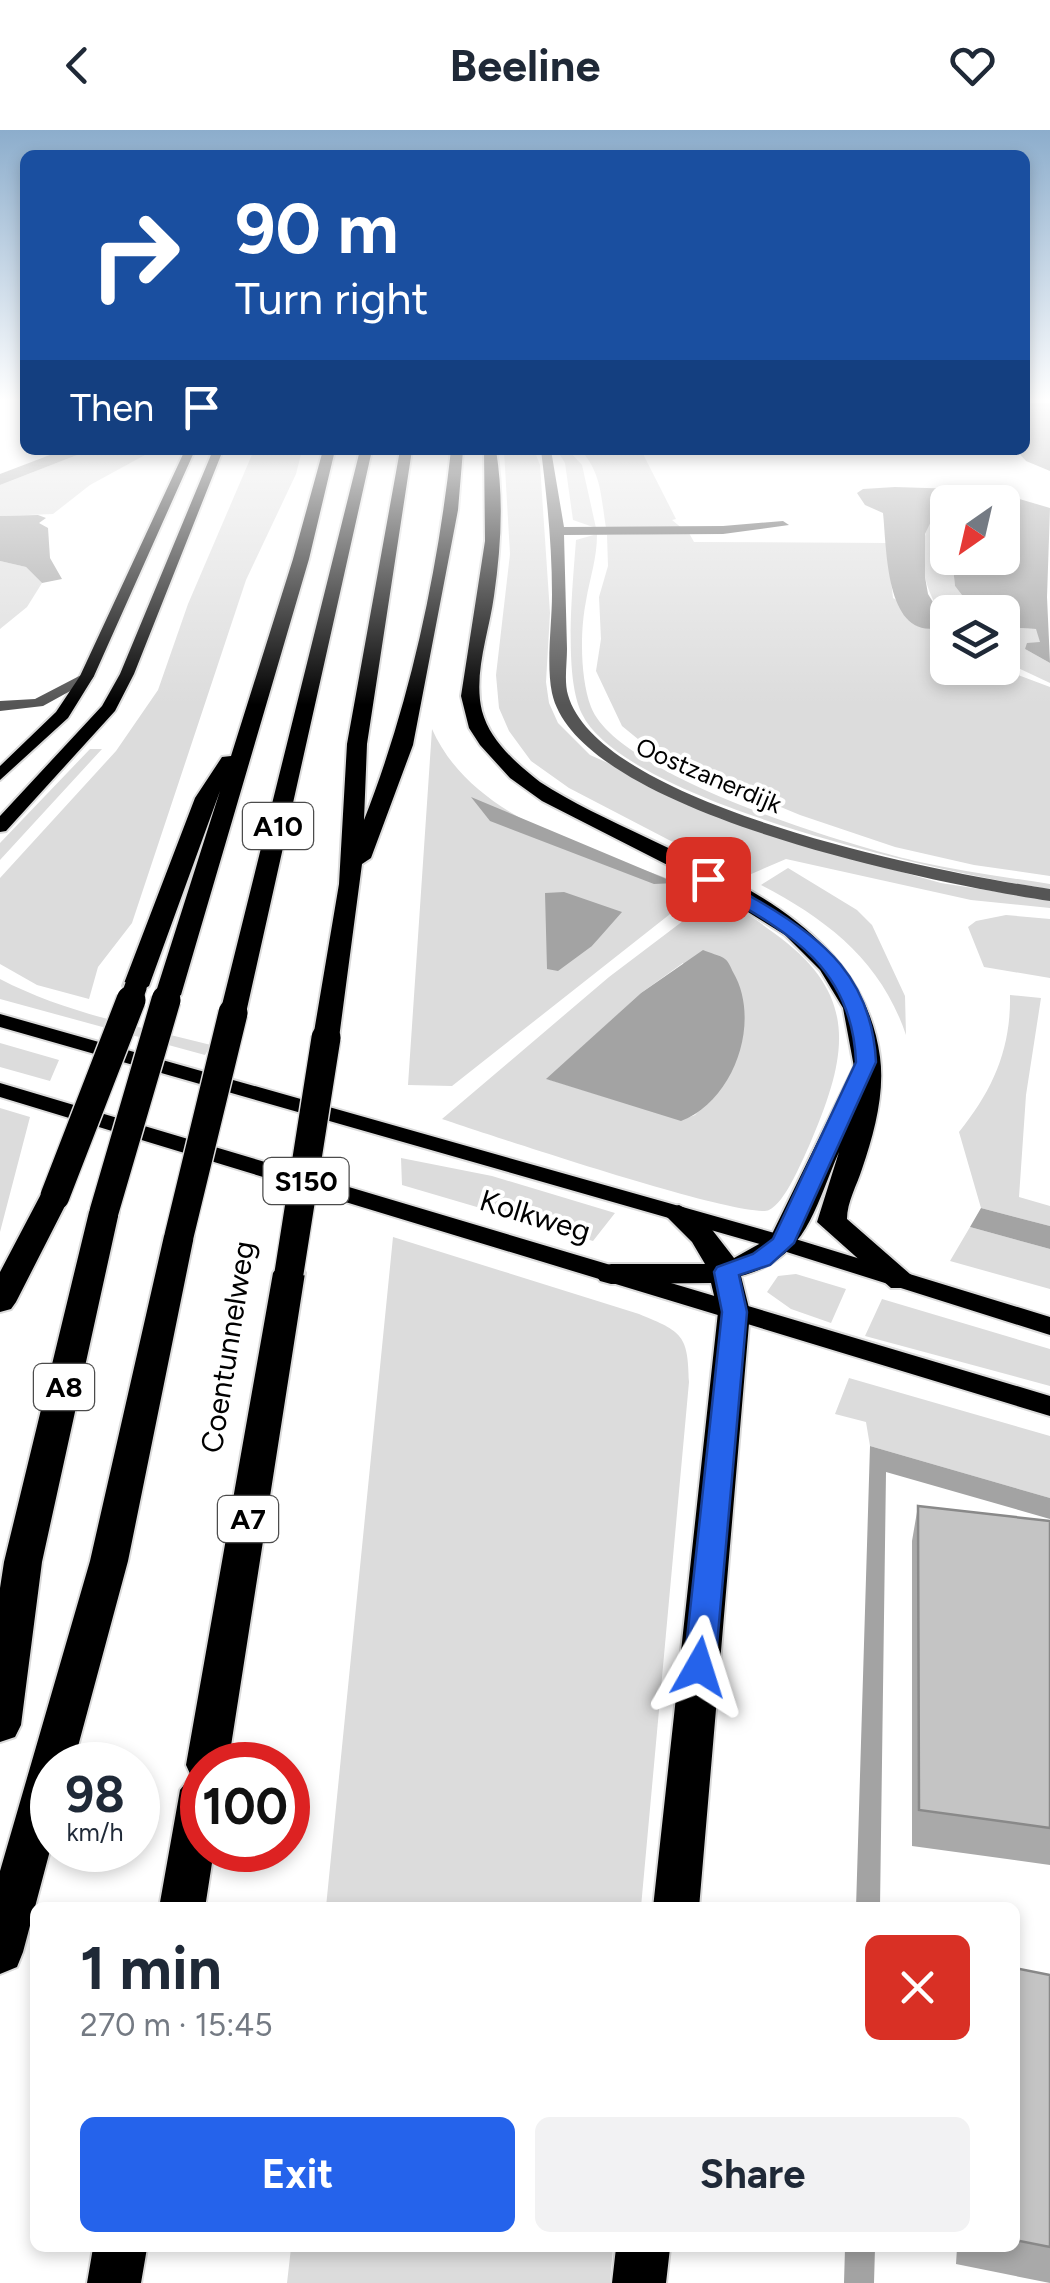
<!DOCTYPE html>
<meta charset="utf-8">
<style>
:root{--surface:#fff;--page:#f2f2f3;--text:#1f2937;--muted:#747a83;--accent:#2563eb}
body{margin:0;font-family:Figtree,sans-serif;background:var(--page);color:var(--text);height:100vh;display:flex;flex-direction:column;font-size:38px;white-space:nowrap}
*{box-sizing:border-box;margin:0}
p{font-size:32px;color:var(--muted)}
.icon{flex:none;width:55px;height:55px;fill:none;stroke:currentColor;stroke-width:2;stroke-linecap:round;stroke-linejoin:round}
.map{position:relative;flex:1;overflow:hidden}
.panel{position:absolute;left:30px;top:1772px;width:990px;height:350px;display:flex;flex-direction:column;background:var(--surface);border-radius:15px;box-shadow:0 5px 15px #0003}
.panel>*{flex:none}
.banner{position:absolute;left:20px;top:20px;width:1010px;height:305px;border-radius:15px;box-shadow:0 5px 15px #0003;background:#1a4fa0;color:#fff;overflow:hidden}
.needle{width:65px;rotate:214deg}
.controls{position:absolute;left:930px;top:355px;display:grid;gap:20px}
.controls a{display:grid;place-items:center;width:90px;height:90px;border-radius:15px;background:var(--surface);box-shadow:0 5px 15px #0003;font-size:50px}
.speed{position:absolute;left:30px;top:1612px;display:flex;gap:20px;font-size:50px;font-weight:700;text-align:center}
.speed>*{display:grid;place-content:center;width:130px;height:130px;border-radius:50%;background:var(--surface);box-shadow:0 5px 15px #0003;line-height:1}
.speed small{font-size:25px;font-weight:400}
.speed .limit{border:15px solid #d22;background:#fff;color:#111}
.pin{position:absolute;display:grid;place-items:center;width:85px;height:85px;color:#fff;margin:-42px;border-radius:20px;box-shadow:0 5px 15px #0006}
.me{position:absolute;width:110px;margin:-55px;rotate:6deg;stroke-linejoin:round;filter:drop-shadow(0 0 8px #0008)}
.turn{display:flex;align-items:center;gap:35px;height:210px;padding:0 50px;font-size:45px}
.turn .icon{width:130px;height:130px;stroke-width:2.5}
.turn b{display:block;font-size:70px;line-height:85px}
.then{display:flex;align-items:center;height:95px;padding:0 50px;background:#0003;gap:20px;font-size:38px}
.round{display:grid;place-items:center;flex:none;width:105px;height:105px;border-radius:15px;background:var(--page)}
.head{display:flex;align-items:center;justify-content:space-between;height:170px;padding:0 50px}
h1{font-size:60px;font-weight:700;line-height:75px}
.cta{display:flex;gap:20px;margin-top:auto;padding:20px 50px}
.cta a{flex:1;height:115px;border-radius:15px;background:var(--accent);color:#fff;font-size:40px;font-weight:700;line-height:115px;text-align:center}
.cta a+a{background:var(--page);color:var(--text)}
header{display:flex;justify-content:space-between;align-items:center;height:130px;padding:0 50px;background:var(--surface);font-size:45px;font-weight:700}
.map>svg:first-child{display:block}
.green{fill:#dcdcdc;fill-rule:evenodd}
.water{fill:#a3a3a3}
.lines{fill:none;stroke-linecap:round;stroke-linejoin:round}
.major-casing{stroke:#dbdbdb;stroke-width:4}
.highway-casing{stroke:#dbdbdb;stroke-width:4}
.minor{fill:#555;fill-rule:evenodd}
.major{fill:#000;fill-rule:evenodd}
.highway{fill:#000;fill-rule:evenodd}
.highway-bridge-far1-casing{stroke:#dbdbdb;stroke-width:25;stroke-linecap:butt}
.highway-bridge-casing{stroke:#dbdbdb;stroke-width:32;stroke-linecap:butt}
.highway-bridge-far1{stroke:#000;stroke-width:22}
.highway-bridge{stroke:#000;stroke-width:29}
.wall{fill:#a9a9a9}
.building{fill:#c4c4c4;stroke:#898989;stroke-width:2.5}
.route{fill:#2563eb;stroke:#184099;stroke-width:2.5}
.labels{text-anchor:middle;stroke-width:8;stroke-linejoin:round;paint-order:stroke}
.far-street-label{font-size:25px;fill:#000;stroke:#fff}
.shield{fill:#fff;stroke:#4c4c4c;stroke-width:2.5}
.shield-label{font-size:28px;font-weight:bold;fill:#000}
.street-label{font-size:30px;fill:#000;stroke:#fff}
</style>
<header><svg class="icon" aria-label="back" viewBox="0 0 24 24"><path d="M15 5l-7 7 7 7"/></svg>Beeline<svg class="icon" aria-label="heart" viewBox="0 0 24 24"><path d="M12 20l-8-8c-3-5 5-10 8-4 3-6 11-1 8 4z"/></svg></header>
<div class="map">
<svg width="1050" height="2153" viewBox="0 0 1050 2153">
<rect width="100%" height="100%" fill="#fff"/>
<path class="green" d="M90,320H154L90,355L53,384L0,386V355Z
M254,320H302L296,344L246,450L132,793L98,837L89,869L37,855L0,834V748L116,621L158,560L188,474Z
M504,320H534L540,335L550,483L546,552L549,573L558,593L590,625L773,706L941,753L1050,770V778L971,770L786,729L742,748L569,658L531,631L509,601L499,578L496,545L510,424Z
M557,320H568L582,335L596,398L573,390L565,333Z
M581,320H641L676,389L672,390L683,399L606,398C601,368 602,344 581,320Z
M939,370L952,372H948V428H952L955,456L975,482H948L947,492C927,466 917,435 926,402C929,390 934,384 934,371Z
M689,403L694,412L887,413L893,468L945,497L947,495L948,538H999L1050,557V746L974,735L895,717L800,685L680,635L644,614L622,596L596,541L601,509L599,467L608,436L607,405Z
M597,404C597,429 590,447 586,471C580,501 580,548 591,577C617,645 843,714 915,731C959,741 1005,747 1050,754V759C954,746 625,673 582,584C563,546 573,453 576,410Z
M0,431L26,437L42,453L27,477L0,499Z
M1002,497L1037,499L1042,512L1025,519L1050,533V553L1003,531Z
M432,599C476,698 612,723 704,763L679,777L452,956L408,955ZM546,763L611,792L592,816Z
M90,619H102L0,730V713Z
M788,738L857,780L872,795L905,866L906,905C881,831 828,790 761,755Z
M716,766C737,775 755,789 774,803C862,866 847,927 809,1016C802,1031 785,1073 769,1080C745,1091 484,1003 442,989L609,847ZM683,833L729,945L695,985L681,990L547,949L641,863Z
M1006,785L1050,789V848L984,837L968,797L976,791Z
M0,849C65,883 141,897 211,915L205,925L0,869Z
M1010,865L1041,868L1026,965L1019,1067L1050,1076V1096L981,1078L959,1002C993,960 1011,919 1010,865Z
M0,913L59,930L50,951L0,937Z
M0,978L30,987L0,1102Z
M401,1028L492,1046L615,1083L593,1111L402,1055Z
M970,1097L1050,1119V1159L950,1131Z
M393,1107L639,1184C683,1202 688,1205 689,1252L641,1777H326Z
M796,1144L846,1159L831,1193L791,1179L767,1162L778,1146Z
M882,1169L1050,1219V1256L865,1206Z
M849,1248L1050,1306V1368L870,1316L866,1292L835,1284Z
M291,2118H613L610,2153H287Z"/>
<path class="water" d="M1025,273H1050V341L1026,331L1016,320H1025Z
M63,320H90L0,355V344Z
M895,357L989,360L1050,378L1047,467L1050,533L1025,519L1027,513L1040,512L1036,499L1003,497L1002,482H975L955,456L952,428H1002V372L934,371V385L925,404V447L928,464L947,495C885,519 887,419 883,383L865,375L857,363L863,359Z
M38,385L46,388L39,393L48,398L50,428L62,449L42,453L26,437L0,431V386Z
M471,667L676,753L654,754L490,691Z
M564,762L622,782L592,816L558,841L547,839L545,763Z
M703,820C709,823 720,825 725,829C729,832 731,838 733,842C762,891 734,971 681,991L546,949L641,863Z
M981,1078L1050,1096V1119L970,1097Z
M870,1316L1050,1368V1389L886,1342L880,1777L856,1778Z
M845,2118H875L874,2153H844Z"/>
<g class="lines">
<defs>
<path id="major" d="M185,320H195L94,546L68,588L0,650V636L56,582L80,546Z
M213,320H223L134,544L115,581L6,701L0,702V686L102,576L120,544Z
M0,884L792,1108L1050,1187V1205L774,1118L0,897Z
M0,953L1050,1266V1286L0,967Z"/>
<path id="highway" d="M323,320H335L309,429L181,865L168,873L155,865L220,661L149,856L136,864L127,861L123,856L195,668L222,627L231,626L293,429Z
M360,320H372L246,883L233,891L220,883Z
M400,320H412L367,614L364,690C410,573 437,445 451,320H463L458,380L413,615L371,728L362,734L339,908L326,916L313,908L339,754L347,614Z
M484,320H496C504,369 501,418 494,466C489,503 473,544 482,581C490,611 516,633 540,652C654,726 859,767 880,927C885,963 874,1004 862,1039C857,1055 847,1072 847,1089L918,1151L913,1158H891L817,1092L839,1022C814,1079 807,1128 741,1146L750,1182L699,1778H653L718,1182L711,1153L611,1154L600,1151L595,1144L600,1137L611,1134H705L692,1112L664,1084L668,1078L679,1075L703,1088L734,1128L770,1108L854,937L843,878L820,840L785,805L693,748L542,671L510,648L480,615L469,598L461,566L485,411Z
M55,1057L66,1060L70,1066L16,1172L11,1179L0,1182V1142L40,1066L44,1060Z
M104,1073L115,1076L119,1082L42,1432L21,1595L15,1607L0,1612V1458L4,1432L89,1082L93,1076Z
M179,1097L190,1099L194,1106L128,1431L73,1635H52V1713L23,1822L17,1837L0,1844V1741L90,1431L164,1106L168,1099Z
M289,1133L300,1136L305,1143L228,1635H202V1720H214L205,1778H159L180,1660L191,1646L186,1635L273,1143L278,1136Z
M93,2118H147L141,2153H87Z
M616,2118H670L666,2153H612Z"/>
</defs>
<use href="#major" class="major-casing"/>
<use href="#highway" class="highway-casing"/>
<path class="minor" d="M541,320H551L564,397L723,396L783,391L789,395L723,404L564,405C565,443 566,481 567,519C567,533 564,552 568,565C600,677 946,744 1050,759V771C944,755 578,684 552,563C546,533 552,495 552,464C552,415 547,369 541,320Z
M87,542L94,546L92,549L43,576L0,581V571L35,569Z"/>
<use href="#major" class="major"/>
<use href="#highway" class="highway"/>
<defs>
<path id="highway-bridge-far1" d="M130,873L136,856
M166,873L168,865"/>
<path id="highway-bridge" d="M55,1066L131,870
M104,1082L166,870
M179,1106L233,883
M289,1143L326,908"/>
</defs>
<use href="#highway-bridge-far1" class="highway-bridge-far1-casing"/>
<use href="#highway-bridge" class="highway-bridge-casing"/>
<use href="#highway-bridge-far1" class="highway-bridge-far1"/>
<use href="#highway-bridge" class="highway-bridge"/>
</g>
<path class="wall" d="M918,1376L1050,1391V1735L912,1716V1411Z
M1015,1838L1050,1845V2153L956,2134L957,2118H1015Z"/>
<path class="building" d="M918,1376L1050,1391V1698L919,1680Z
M1015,1838L1050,1845V2117L1015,2110Z"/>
<linearGradient id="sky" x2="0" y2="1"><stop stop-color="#8cadcc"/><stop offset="0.47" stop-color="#fff"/><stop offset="1" stop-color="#fff" stop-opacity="0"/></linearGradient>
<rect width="1050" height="575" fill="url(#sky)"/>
<path class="route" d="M708,744C725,749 741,761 757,770C825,809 872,849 876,932L794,1113L770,1135L739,1145L747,1182L715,1537L710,1546L699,1549L688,1546L684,1537L722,1182L714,1142L717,1137L753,1124L773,1109L856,932C852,831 780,798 702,753L700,749Z"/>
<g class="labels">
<g class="far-street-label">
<text transform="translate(709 645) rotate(23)" y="9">Oostzanerdijk</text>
</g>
<g class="shield">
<rect x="243" y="673" width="70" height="46" rx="8"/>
<rect x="263.5" y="1028" width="85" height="46" rx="8"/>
<rect x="34" y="1234" width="60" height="46" rx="8"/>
<rect x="218" y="1366" width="60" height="46" rx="8"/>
</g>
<g class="shield-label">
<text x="278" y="706">A10</text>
<text x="306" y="1061">S150</text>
<text x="64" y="1267">A8</text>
<text x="248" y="1399">A7</text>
</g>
<g class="street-label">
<text transform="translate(535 1086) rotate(17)" y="10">Kolkweg</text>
<text transform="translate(228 1217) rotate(-81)" y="10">Coentunnelweg</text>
</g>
</g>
</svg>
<div class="controls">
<a><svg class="needle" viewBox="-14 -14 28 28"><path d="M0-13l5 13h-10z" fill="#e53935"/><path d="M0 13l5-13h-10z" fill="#747a83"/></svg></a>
<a><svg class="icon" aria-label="layers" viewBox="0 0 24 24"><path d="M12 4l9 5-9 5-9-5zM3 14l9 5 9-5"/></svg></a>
</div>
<div class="speed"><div>98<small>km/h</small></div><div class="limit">100</div></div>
<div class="pin" style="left:708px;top:749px;background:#d93025"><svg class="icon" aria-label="arrive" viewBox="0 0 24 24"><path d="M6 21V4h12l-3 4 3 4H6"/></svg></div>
<svg class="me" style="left:699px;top:1537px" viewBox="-20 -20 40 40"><path d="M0-17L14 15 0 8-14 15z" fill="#2563eb" stroke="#fff" stroke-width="4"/></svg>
<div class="banner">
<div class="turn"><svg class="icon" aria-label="right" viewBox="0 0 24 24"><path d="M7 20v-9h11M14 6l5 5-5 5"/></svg><div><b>90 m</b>Turn right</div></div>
<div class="then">Then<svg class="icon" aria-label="arrive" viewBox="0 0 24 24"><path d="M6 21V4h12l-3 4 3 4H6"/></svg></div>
</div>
<section class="panel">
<div class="head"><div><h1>1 min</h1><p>270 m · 15:45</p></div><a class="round" style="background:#d93025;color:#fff"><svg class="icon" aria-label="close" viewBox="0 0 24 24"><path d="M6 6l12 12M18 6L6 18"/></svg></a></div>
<div class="cta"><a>Exit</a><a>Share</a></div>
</section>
</div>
